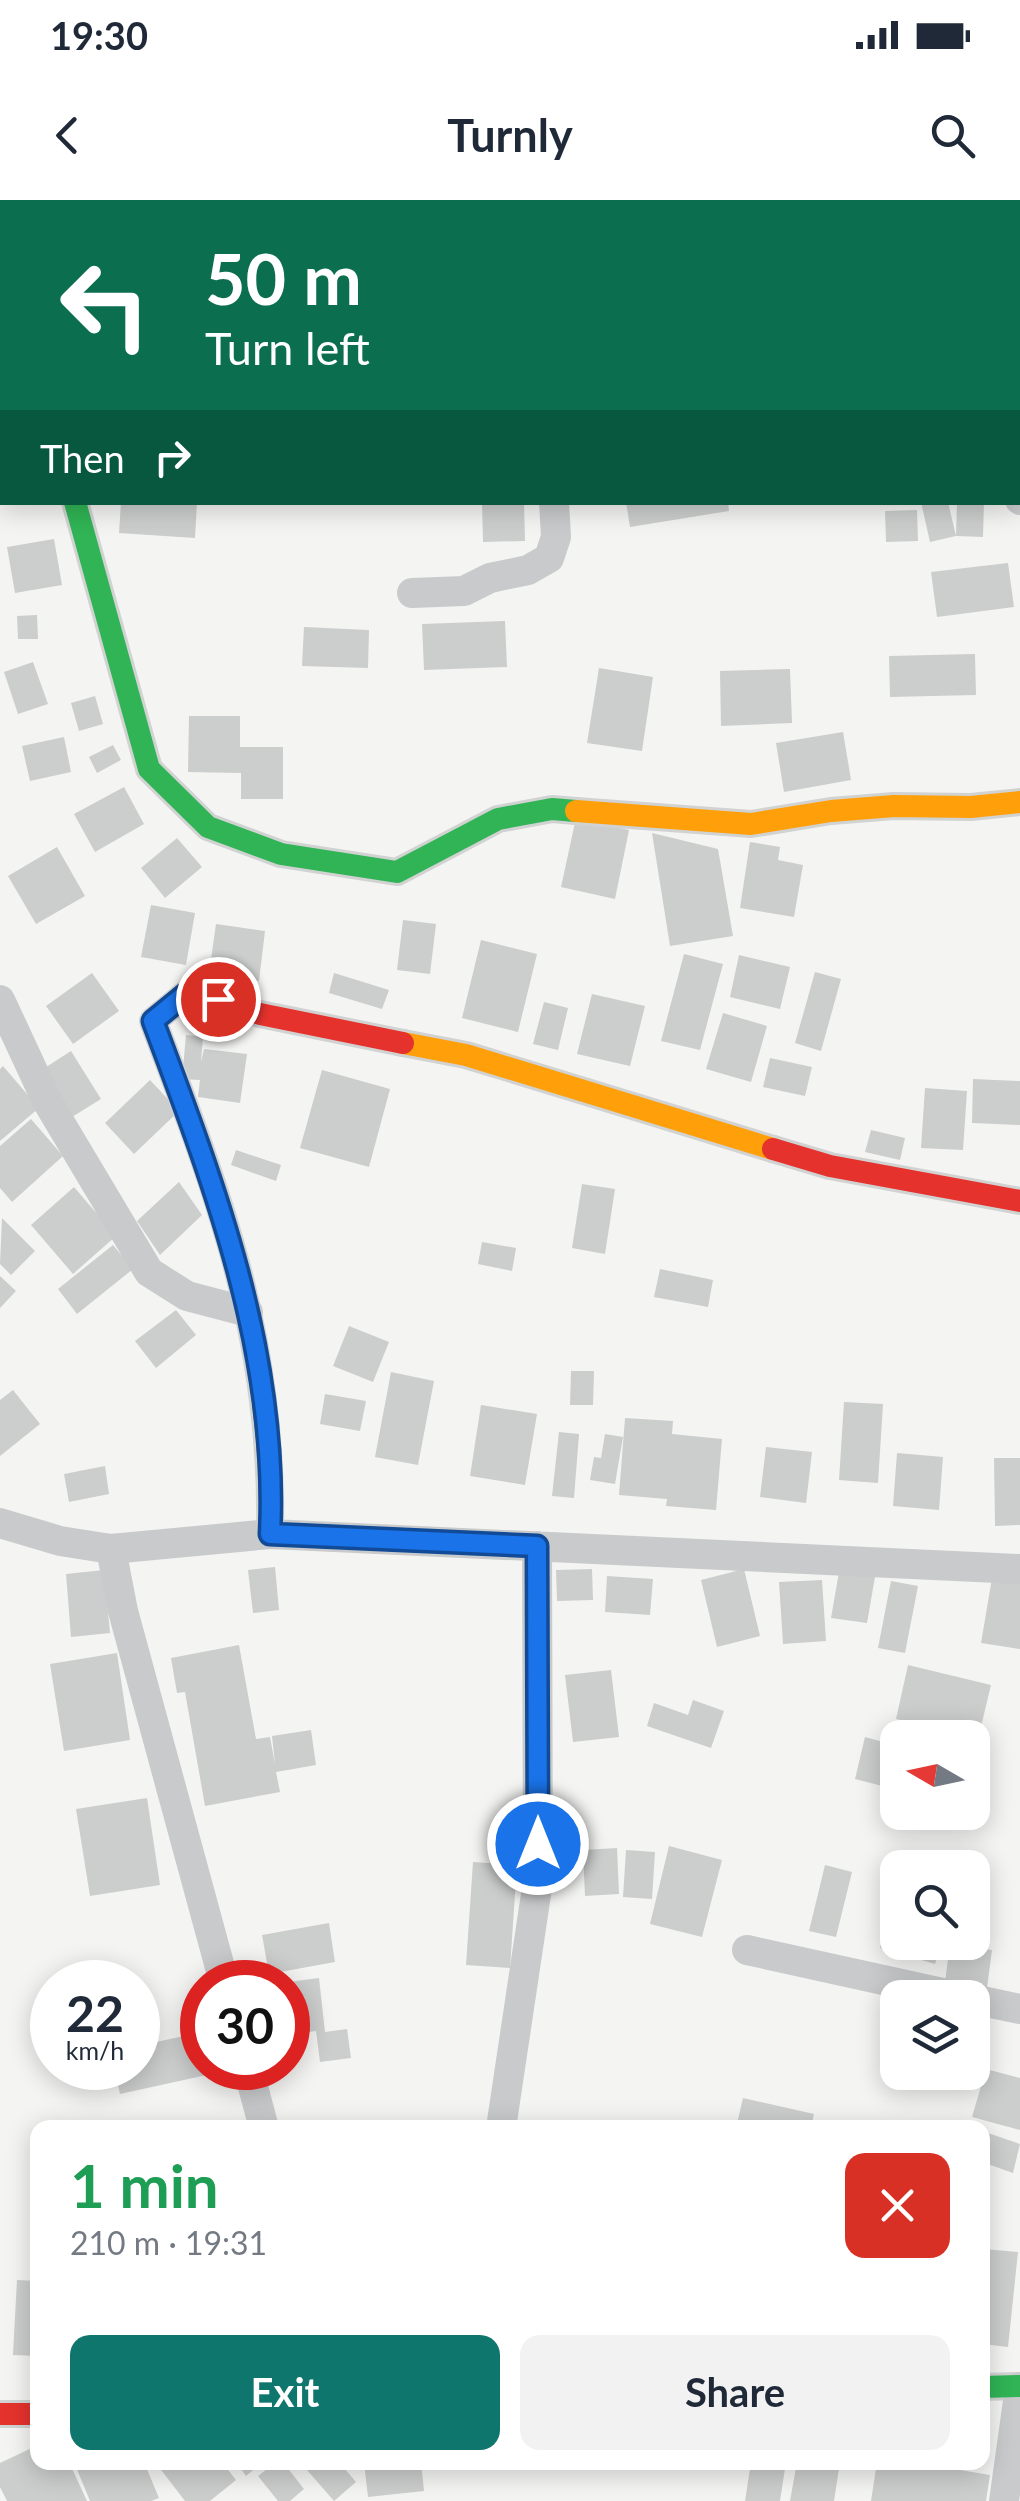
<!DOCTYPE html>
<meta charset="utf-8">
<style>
:root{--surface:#fff;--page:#f2f2f3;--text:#1f2937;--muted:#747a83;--accent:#0f766e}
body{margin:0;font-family:Lato,sans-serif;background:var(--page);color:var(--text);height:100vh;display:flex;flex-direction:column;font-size:38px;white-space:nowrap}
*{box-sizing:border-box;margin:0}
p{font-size:32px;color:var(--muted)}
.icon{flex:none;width:55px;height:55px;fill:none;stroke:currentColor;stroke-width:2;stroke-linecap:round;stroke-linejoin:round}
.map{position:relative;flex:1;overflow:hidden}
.details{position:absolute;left:30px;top:1920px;width:960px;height:350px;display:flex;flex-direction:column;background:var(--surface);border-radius:20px;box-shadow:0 5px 25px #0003}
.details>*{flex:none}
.banner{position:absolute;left:0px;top:0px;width:1020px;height:305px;box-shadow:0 5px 25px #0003;background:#0b6e4f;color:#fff;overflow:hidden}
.needle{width:65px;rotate:279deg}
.controls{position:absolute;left:880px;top:1520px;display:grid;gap:20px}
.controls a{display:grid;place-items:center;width:110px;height:110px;border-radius:20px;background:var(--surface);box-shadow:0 5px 25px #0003;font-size:50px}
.speed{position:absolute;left:30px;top:1760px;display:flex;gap:20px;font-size:50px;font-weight:700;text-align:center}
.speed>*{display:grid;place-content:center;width:130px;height:130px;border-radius:50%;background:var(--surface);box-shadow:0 5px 25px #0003;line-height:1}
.speed small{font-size:25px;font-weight:400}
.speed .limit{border:15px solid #d22;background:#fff;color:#111}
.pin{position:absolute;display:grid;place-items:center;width:85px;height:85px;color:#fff;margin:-42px;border:5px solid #fff;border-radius:50%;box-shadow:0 2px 10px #0007}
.me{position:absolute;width:110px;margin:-55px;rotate:0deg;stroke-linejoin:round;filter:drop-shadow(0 0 8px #0008)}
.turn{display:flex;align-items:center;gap:35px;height:210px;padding:0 40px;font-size:45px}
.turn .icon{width:130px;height:130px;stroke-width:2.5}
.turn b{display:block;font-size:70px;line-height:85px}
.then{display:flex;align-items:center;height:95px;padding:0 40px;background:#0003;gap:20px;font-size:38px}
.round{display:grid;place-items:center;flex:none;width:105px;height:105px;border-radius:20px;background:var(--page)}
.overview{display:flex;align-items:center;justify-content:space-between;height:170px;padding:0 40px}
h1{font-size:60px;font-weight:700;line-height:75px;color:#1e9e55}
.action{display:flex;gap:20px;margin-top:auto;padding:20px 40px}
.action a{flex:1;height:115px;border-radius:20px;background:var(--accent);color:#fff;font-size:40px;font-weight:700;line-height:115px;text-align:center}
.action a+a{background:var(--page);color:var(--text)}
.status{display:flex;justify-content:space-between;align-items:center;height:70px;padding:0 50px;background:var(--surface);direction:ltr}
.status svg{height:28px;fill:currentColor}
header{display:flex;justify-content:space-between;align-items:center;height:130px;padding:0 40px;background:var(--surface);font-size:45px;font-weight:700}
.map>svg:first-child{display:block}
.building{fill:#cccdcd}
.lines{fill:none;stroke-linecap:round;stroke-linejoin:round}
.fast-casing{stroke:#d1d2d2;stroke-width:28}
.slow-casing{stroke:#d1d2d2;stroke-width:28}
.jam-casing{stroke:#d1d2d2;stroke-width:28}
.street{stroke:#c9cacb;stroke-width:30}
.fast{stroke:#30b455;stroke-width:22}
.slow{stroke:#ff9f0a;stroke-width:22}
.jam{stroke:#e5322d;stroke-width:22}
.route-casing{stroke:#114b97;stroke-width:25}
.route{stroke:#1a73e8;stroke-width:18}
</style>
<div class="status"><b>19:30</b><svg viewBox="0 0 49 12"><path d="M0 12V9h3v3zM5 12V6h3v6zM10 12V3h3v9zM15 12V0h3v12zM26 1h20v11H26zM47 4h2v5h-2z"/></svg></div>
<header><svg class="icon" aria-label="back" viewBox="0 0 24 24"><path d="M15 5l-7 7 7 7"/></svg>Turnly<svg class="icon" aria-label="search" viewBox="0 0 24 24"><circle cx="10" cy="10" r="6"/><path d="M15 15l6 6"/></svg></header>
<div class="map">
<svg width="1020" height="2301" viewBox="0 0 1020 2301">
<rect width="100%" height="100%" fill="#f4f4f3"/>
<path class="building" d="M121,302H197L195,338L119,333Z
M482,302H524L525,341L483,342Z
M626,302H728L729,311L630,327Z
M921,302H948L956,336L930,342Z
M957,302H984L983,337L956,336Z
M917,310L918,341L886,342L885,311Z
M54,339L62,385L15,393L7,347Z
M1008,363L1014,407L937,417L931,372Z
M37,415L38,439H18L17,416Z
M505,421L507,467L424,470L422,424Z
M304,427L369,430L368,468L302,466Z
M975,454L976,495L890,497L889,456Z
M33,462L48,504L18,514L4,472Z
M599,468L653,477L642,551L587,543Z
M790,469L792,523L721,526L720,471Z
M95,496L103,524L79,531L71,503Z
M189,516H240V547H283V599H241V573L188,572Z
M843,532L851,580L784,592L776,543Z
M64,537L71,572L30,581L22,546Z
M113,545L121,560L97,573L89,557Z
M124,587L144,624L95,652L74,614Z
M576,618L629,630L615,699L561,687Z
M652,633L718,649L733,736L670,746Z
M177,638L202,667L165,698L141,668Z
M750,642L780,647L778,660L803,665L794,717L740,708Z
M57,647L85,696L36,724L8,676Z
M151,705L195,713L186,765L141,757Z
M403,720L436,724L430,774L397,770Z
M216,724L265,731L259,781L209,773Z
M481,740L537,754L518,832L462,818Z
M684,754L723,764L700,850L661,841Z
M739,755L790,767L780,809L730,797Z
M815,772L841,779L821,851L795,843Z
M92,773L119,811L73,844L46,806Z
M334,773L389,790L382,809L329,793Z
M592,794L645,806L630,866L577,854Z
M544,802L568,808L558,850L533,844Z
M723,813L767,826L751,882L706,869Z
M186,835L203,837L201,862L204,849L247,854L240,903L198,897L200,880L182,879Z
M71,851L101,899L72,917L43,869Z
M770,858L812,867L805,896L763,887Z
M3,866L39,908L0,941V869Z
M322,870L390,889L369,967L300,948Z
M973,879L1020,881V925L972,923Z
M150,880L179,911L134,954L105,923Z
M925,888L967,891L963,950L921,948Z
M31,919L63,956L12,1002L0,988V946Z
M871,930L905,938L900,960L865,952Z
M236,950L281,965L276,981L231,965Z
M179,982L202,1015L160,1055L137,1021Z
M582,984L615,989L605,1054L572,1048Z
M74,987L116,1036L73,1074L31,1025Z
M2,1018L35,1051L11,1075L0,1064Z
M482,1042L516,1048L512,1071L478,1064Z
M113,1045L133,1069L77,1114L58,1089Z
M660,1069L713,1080L708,1107L654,1097Z
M0,1076L16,1091L0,1108Z
M176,1110L196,1135L156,1168L135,1141Z
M349,1126L389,1142L373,1182L333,1166Z
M571,1171H594L593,1205H570Z
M391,1172L434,1181L418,1265L375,1257Z
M13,1190L40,1224L0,1256V1200Z
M325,1194L366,1201L360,1231L320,1224Z
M844,1202L883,1204L878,1283L839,1280Z
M481,1205L537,1214L525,1285L470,1276Z
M625,1218L673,1221L672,1234L722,1239L716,1310L666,1306L667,1299L619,1295Z
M559,1232L579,1234L574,1298L552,1296Z
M605,1234L623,1237L615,1284L590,1280L594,1257L601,1258Z
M766,1247L812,1252L806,1303L760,1297Z
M897,1253L943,1257L939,1310L893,1306Z
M994,1258H1020V1325L995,1326Z
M105,1266L109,1294L69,1302L64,1274Z
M275,1367L279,1410L253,1413L248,1370Z
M592,1369L593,1400L557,1401L556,1370Z
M744,1369L760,1436L717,1447L701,1380Z
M104,1370L110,1433L71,1437L66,1374Z
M839,1372L875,1377L867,1423L831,1418Z
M607,1376L653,1379L650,1415L605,1412Z
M992,1378L1020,1383V1449L981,1443Z
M822,1380L826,1441L783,1444L779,1382Z
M891,1381L918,1386L905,1453L878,1448Z
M239,1445L256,1539L270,1537L275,1564L272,1536L311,1530L316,1565L276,1572L280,1592L205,1606L185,1492L177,1493L171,1458Z
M117,1453L130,1540L64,1551L50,1464Z
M908,1465L991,1485L978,1539L896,1519Z
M611,1470L619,1537L573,1542L565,1475Z
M693,1500L724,1511L711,1548L647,1526L654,1503L688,1515Z
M865,1537L898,1546V1590L855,1579Z
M147,1598L160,1685L90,1696L76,1609Z
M669,1646L722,1660L702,1737L650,1724Z
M617,1648L619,1694L585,1696L583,1650Z
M626,1650L655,1652L652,1699L623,1697Z
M473,1662L517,1665L510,1768L466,1765Z
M825,1665L852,1672L836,1737L809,1731Z
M896,1691L898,1742H942L935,1764L880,1748Z
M329,1723L335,1762L269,1774L262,1735Z
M950,1744L992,1750L987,1788L945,1782Z
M319,1778L325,1832L347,1829L351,1858L320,1862L316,1831L288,1835V1782Z
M202,1832V1868L234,1869L120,1894L114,1868H138V1846Z
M986,1869L1020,1878V1930L972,1917Z
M743,1898L814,1914L811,1928H736Z
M982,1931L1020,1944L1013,1973L982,1962Z
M984,2049L1018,2052L1008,2147L982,2144Z
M17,2080L38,2081V2156L13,2155Z
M38,2245V2262H69L87,2301H7L0,2287V2263Z
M74,2262H144L159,2298L151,2301H90Z
M155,2262H222L236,2280L210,2301H185Z
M236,2262H263L246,2276Z
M276,2262H283L304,2289L290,2301H278L258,2276Z
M300,2262H339L356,2282L334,2301Z
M364,2262H421L424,2291L368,2297Z
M751,2262H786L780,2301H745Z
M797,2262H840L834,2301H790Z
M877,2262H912L990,2275L986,2301H871Z"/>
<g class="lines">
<defs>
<path id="fast" d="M75,302L149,569L208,627L281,654L397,672L498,619L552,609L576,611
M982,2187L1020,2186"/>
<path id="slow" d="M576,611L751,624L831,611L894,606L971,607L1020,602
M403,843L466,855L773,949"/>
<path id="jam" d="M773,949L830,966L1020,1001
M270,1334C274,1142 220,997 153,821L186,794L218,799L260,814L403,843
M0,2214H38"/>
</defs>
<use href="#fast" class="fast-casing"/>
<use href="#slow" class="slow-casing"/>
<use href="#jam" class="jam-casing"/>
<path class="street" d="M39,0V2
M533,0V2
M879,0L880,2
M0,3L7,0
M1018,221H1020
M1018,295L1020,300
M412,393L464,391L490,378L528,370L549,358L556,337L554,302
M0,800L47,901L149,1072L187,1096L248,1112
M0,1323L60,1341L111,1349L270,1334L1020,1369
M111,1349L123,1411L224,1782
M747,1750L965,1798
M972,1799L1020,1809
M248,1868L264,1928
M501,1928L538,1681L537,1346
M1004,2301L1020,2187"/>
<use href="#fast" class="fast"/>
<use href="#slow" class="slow"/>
<use href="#jam" class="jam"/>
</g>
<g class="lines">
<defs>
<path id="route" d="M218,799L186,794L153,821C215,986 279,1156 270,1334L537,1346L538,1644"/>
</defs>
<use href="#route" class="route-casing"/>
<use href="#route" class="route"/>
</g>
</svg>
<div class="controls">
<a><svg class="needle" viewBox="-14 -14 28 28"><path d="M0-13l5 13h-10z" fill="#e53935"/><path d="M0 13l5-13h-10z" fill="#747a83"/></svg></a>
<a><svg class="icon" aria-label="search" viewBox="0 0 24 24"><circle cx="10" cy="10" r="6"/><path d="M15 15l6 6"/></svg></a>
<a><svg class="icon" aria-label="layers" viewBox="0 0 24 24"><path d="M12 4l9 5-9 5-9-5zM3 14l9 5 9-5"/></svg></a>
</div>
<div class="speed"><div>22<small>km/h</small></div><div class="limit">30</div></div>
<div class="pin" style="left:218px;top:799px;background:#d93025"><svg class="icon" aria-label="arrive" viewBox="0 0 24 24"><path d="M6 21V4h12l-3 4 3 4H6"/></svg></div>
<svg class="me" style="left:538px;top:1644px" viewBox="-20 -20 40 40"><circle r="17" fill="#1a73e8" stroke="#fff" stroke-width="3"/><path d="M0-11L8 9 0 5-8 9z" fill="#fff"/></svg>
<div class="banner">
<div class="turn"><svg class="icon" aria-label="left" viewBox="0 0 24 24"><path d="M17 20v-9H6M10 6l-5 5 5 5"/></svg><div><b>50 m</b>Turn left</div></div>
<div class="then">Then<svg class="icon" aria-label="right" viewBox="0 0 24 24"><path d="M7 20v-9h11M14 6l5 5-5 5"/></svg></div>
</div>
<section class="details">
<div class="overview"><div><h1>1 min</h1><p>210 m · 19:31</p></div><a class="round" style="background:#d93025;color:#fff"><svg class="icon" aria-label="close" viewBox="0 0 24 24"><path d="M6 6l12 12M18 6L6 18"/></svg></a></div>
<div class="action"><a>Exit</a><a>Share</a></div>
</section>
</div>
